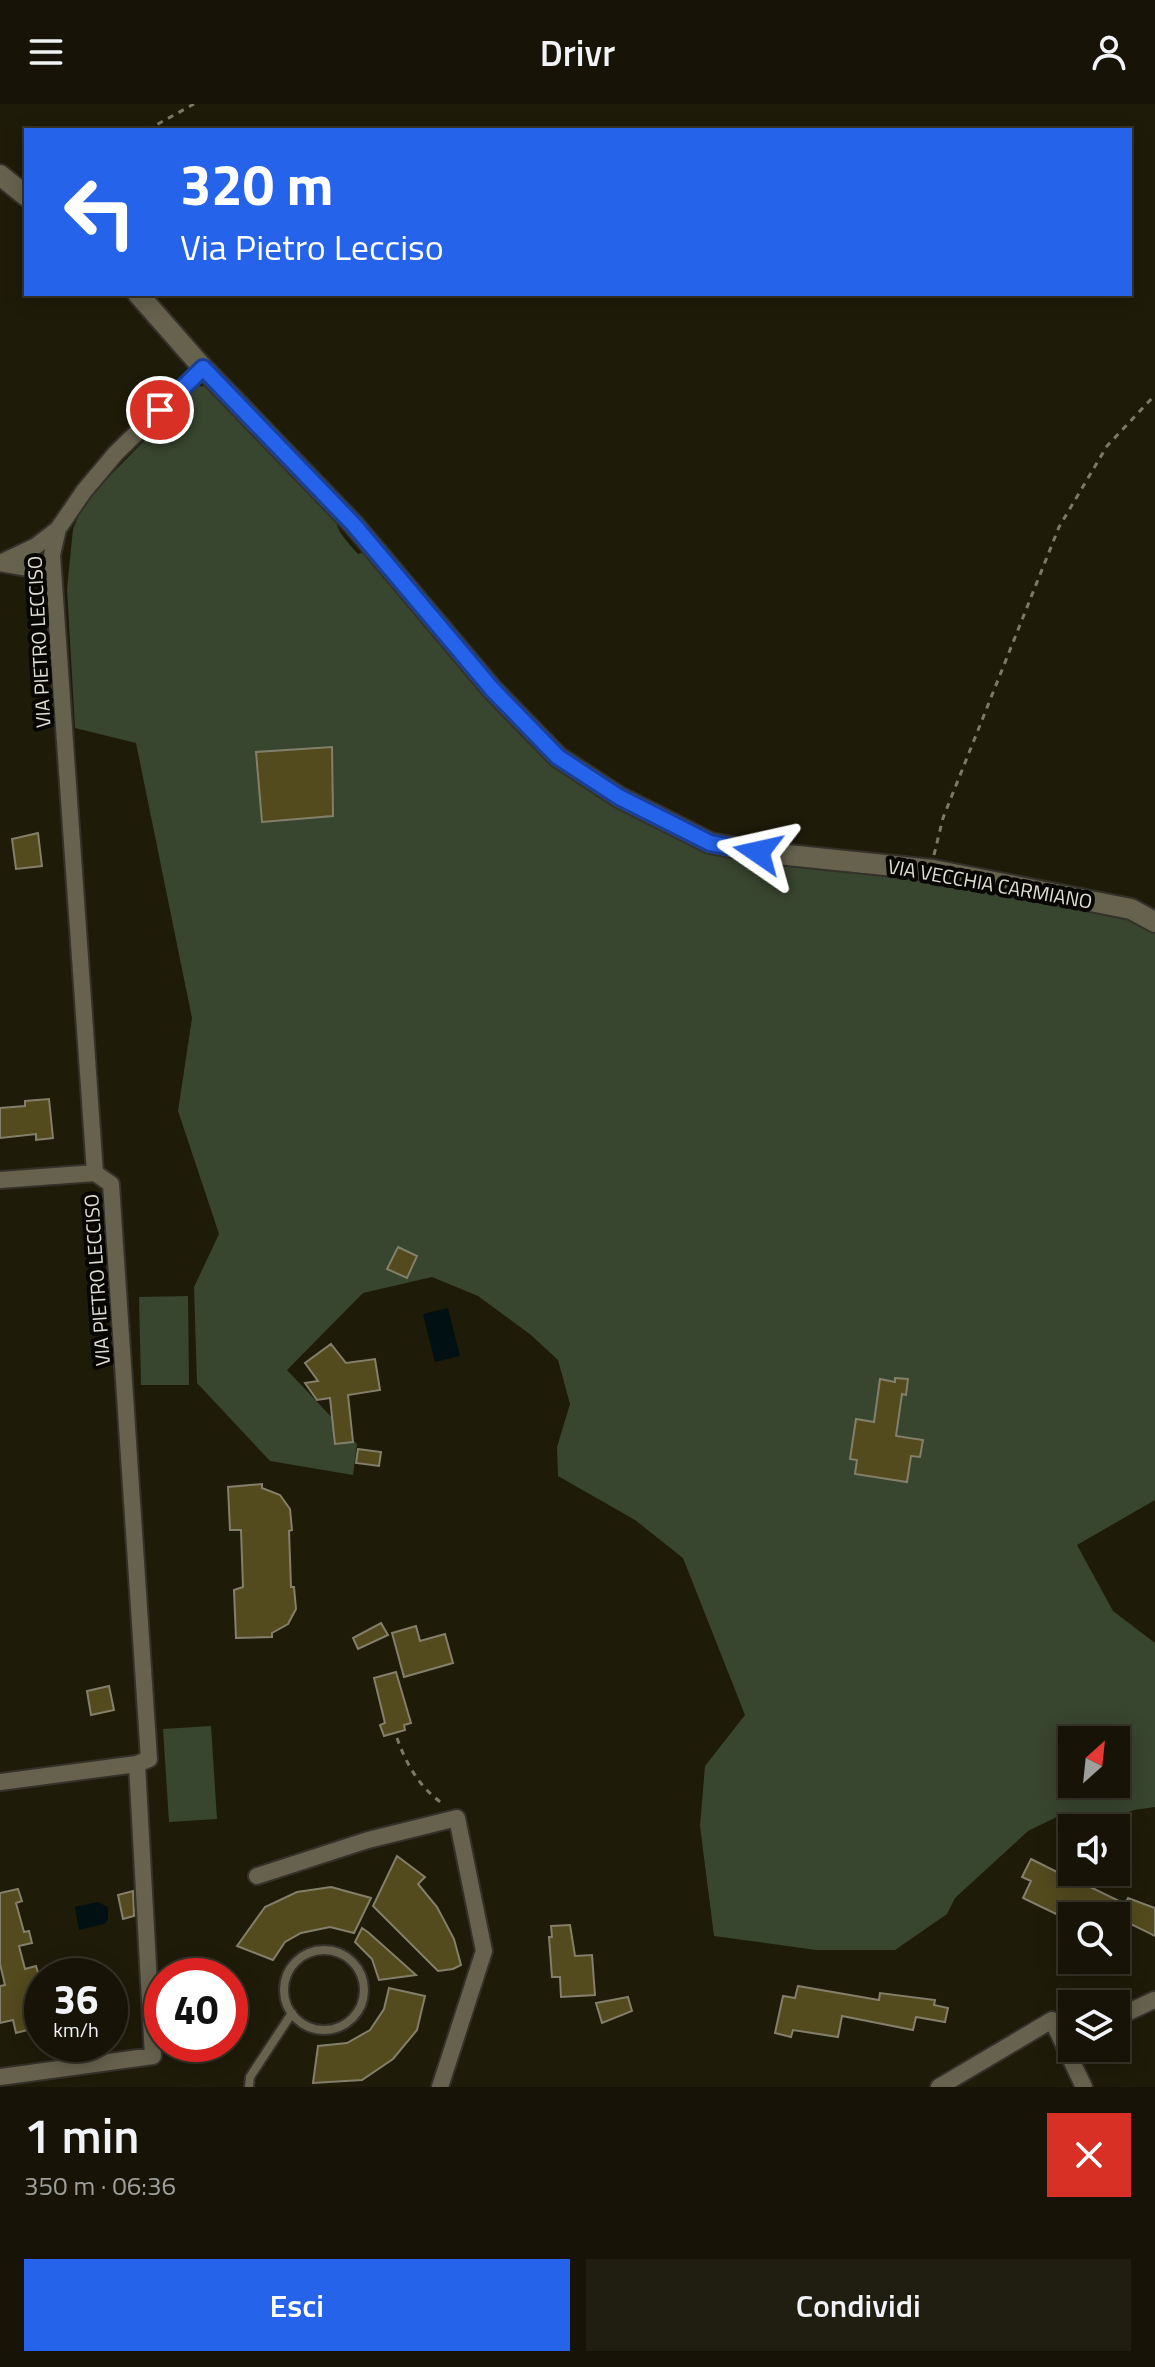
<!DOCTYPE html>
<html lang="it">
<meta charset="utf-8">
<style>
:root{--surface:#171407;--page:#201d11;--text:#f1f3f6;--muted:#9e9e9b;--line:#363328;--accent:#2563eb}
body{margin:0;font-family:"Titillium Web",sans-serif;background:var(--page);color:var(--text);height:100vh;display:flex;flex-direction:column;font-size:30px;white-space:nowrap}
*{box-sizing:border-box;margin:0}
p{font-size:26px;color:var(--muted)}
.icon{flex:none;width:44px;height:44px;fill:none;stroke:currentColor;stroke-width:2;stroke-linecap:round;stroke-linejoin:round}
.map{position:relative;height:1983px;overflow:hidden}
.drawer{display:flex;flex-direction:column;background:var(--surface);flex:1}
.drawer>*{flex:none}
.guide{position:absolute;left:24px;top:24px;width:1108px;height:168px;border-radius:0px;box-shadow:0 4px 20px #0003,0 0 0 2px var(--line);background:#2563eb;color:#fff;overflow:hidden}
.needle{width:52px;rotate:27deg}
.buttons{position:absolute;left:1058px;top:1622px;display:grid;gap:16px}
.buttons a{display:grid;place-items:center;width:72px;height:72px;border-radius:0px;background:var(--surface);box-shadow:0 4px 20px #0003,0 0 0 2px var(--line);font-size:40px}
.speed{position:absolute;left:24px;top:1854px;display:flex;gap:16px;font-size:40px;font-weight:700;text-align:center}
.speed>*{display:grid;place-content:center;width:104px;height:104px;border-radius:50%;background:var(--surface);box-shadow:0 4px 20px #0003,0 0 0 2px var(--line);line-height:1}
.speed small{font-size:20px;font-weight:400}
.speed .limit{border:12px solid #d22;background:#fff;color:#111}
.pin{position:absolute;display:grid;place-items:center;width:68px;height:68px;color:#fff;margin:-34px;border:4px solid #fff;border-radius:50%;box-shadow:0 2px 8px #0007}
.me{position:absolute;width:88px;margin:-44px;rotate:281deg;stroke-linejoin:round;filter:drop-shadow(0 0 6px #0008)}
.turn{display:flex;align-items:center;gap:28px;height:168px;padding:0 24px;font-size:36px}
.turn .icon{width:104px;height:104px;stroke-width:2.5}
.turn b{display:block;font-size:56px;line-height:68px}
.round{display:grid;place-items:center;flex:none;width:84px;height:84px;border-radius:0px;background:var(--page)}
.summary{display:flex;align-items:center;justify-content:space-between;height:136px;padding:0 24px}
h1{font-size:48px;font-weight:600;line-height:60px}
.button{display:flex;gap:16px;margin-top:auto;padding:16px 24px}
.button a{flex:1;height:92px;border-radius:0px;background:var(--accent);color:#fff;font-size:32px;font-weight:600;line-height:92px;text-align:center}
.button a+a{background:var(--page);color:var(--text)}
header{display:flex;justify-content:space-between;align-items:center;height:104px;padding:0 24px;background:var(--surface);font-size:36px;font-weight:600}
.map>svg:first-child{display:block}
.green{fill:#38452f;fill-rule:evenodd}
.water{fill:#011012}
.building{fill:#534a1e;stroke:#837f6a;stroke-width:2}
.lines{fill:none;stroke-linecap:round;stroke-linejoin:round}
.service-casing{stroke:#34312a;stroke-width:12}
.minor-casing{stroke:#34312a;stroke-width:20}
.tertiary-casing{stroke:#34312a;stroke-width:24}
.path{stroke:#7c796a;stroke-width:3;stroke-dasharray:6 6;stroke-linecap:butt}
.service{stroke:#66624e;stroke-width:8}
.minor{stroke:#66624e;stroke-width:16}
.tertiary{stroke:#66624e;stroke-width:20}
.route-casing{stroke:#184099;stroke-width:20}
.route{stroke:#2563eb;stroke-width:14}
.labels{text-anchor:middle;stroke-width:8;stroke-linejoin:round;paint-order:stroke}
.street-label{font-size:20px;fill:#e0ded3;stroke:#070602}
</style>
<header><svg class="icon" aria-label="menu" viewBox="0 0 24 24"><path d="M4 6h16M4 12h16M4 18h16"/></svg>Drivr<svg class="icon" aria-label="person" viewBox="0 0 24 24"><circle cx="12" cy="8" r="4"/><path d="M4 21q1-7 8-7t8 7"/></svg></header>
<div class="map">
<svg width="1155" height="1983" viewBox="0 0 1155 1983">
<rect width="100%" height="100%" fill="#1f1b09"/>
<path class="green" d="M198,282L217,283L336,409C333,425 348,438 358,450L370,446L504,605L707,748L939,772L1128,809L1155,824V1396L1077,1441L1113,1507L1155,1539V1703L1134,1706L1094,1719L1063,1710L1028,1727L955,1794L947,1810L895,1846H816L714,1832L700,1722L705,1662L745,1611L683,1454L635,1416L558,1372L557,1343L570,1300L558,1256L531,1231L478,1192L432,1173L363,1189L287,1266L357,1340L353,1371L270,1357L197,1279L194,1183L219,1130L178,1007L192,914L136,639L75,624L67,485L73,425L85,397ZM1072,1636H1116V1680H1072Z
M188,1192L189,1281H141L139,1193Z
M211,1622L217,1715L169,1718L163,1625Z"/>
<path class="water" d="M448,1204L460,1252L435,1258L423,1210Z
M98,1798L108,1803V1816L104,1820L79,1826L75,1803Z"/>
<path class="building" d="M332,643L333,712L262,718L256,648Z
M38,729L42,762L16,765L12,735Z
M49,995L53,1034L36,1036V1030L0,1034V1004L25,1002V997Z
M398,1143L417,1152L407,1174L387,1165Z
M331,1240L346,1259L375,1255L380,1286L348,1291L353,1338L335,1340L330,1294L317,1296L305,1279L318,1277L305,1259Z
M895,1274L908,1275L906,1291L902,1290L896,1332L923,1336L920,1353L911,1352L907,1378L855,1370L857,1356L850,1355L856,1315L874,1318L880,1275L895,1278Z
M358,1345L381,1348L379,1362L356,1359Z
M262,1380V1384L280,1391L290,1405L292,1426L289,1427L291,1483H294L296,1505L288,1520L272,1529V1533L236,1534L234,1486L243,1483L241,1426H230L228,1383Z
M381,1519L388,1531L358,1545L353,1534Z
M416,1522L420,1537L445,1530L453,1559L404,1573L392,1529Z
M396,1568L411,1619L404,1621L405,1626L384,1632L380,1621L385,1619L374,1574Z
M109,1582L114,1606L91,1611L87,1587Z
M397,1752L425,1773L418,1780L437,1803L454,1835L461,1861L453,1865L438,1867L373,1802Z
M1031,1755L1071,1775L1077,1768L1088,1773L1084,1780L1125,1800L1128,1794L1155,1804V1832L1131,1820L1127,1828L1116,1823V1812H1098L1064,1798L1056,1810L1023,1794L1031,1777L1022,1773Z
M331,1783L371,1794L354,1829L330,1823L301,1829L285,1838L273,1856L237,1842L265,1803L297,1788Z
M18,1785L22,1797L16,1799L24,1828L29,1827L32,1839L19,1842L25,1865L36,1862L40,1875L35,1876L42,1903V1919L34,1921L35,1924L16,1929L13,1916L0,1919V1882L5,1881L0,1860V1789Z
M133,1787L134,1812L123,1815L118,1791Z
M570,1821L575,1852L592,1851L595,1891L561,1893L560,1873H552L549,1833H552L551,1822Z
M362,1824L369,1829L416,1871L379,1876L372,1855L355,1838Z
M798,1882L879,1896L880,1889L935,1896L934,1901L948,1904L945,1918L916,1913L913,1926L842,1912L838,1933L793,1926L791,1933L775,1929L783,1892L795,1894Z
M389,1884L425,1892L417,1926L393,1955L362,1976L313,1979L318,1942L347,1939L370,1926L384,1905Z
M628,1893L632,1907L602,1919L596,1899Z"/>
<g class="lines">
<defs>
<path id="service" d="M284 1886a40 40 0 1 1 80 0a40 40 0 1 1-80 0Z
M249,1983L250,1973L292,1909"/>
<path id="minor" d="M0,459L36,442L58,425
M0,459L33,465L52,474
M95,1069L52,451L58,425L84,387L116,349L203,264
M0,1076L95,1069
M0,1678L137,1660
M257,1772L368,1736L457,1714L484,1847L440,1983
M1116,1914L1154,1896
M0,1973L153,1952L137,1660L149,1655L111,1080L95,1069
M939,1983L1052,1916L1084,1983"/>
<path id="tertiary" d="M0,71L26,92
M138,190L203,264L354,421L492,585L558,653L619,693L710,739L758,748L933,766L1131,805L1155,818"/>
</defs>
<use href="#service" class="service-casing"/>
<use href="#minor" class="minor-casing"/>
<use href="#tertiary" class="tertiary-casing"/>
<path class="path" d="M147,26L194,0
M934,751L943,714L1059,423L1107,342L1155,291
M397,1634C406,1660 421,1686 445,1701"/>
<use href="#service" class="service"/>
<use href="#minor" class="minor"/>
<use href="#tertiary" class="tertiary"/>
</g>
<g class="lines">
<defs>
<path id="route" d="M160,306L203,264L354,421L492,585L558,653L619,693L710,739L758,748"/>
</defs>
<use href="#route" class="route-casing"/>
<use href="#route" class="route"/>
</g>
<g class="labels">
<g class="street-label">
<text transform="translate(39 538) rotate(-93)" y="7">VIA PIETRO LECCISO</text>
<text transform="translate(990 780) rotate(10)" y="7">VIA VECCHIA CARMIANO</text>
<text transform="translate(97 1176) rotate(-94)" y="7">VIA PIETRO LECCISO</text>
</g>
</g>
</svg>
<div class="buttons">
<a><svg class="needle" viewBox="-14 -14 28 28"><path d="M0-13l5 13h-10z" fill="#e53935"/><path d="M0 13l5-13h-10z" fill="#9e9e9b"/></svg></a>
<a><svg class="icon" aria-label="sound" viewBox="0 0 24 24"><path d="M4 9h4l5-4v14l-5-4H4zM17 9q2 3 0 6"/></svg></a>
<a><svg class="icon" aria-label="search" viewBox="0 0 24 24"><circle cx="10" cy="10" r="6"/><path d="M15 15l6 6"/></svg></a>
<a><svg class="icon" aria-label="layers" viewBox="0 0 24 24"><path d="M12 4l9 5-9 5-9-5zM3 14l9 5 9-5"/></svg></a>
</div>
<div class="speed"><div>36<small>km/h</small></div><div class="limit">40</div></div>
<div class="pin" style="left:160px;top:306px;background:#d93025"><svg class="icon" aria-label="arrive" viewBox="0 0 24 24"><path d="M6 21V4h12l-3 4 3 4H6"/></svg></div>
<svg class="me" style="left:758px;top:748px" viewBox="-20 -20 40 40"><path d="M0-17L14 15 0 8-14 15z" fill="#2563eb" stroke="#fff" stroke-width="4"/></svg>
<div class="guide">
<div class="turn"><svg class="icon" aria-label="left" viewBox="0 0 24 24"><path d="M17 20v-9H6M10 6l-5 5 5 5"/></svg><div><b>320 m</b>Via Pietro Lecciso</div></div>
</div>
</div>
<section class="drawer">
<div class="summary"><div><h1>1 min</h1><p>350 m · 06:36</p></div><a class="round" style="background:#d93025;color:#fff"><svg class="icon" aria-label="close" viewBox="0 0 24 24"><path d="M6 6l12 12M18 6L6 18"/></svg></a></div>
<div class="button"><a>Esci</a><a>Condividi</a></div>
</section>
